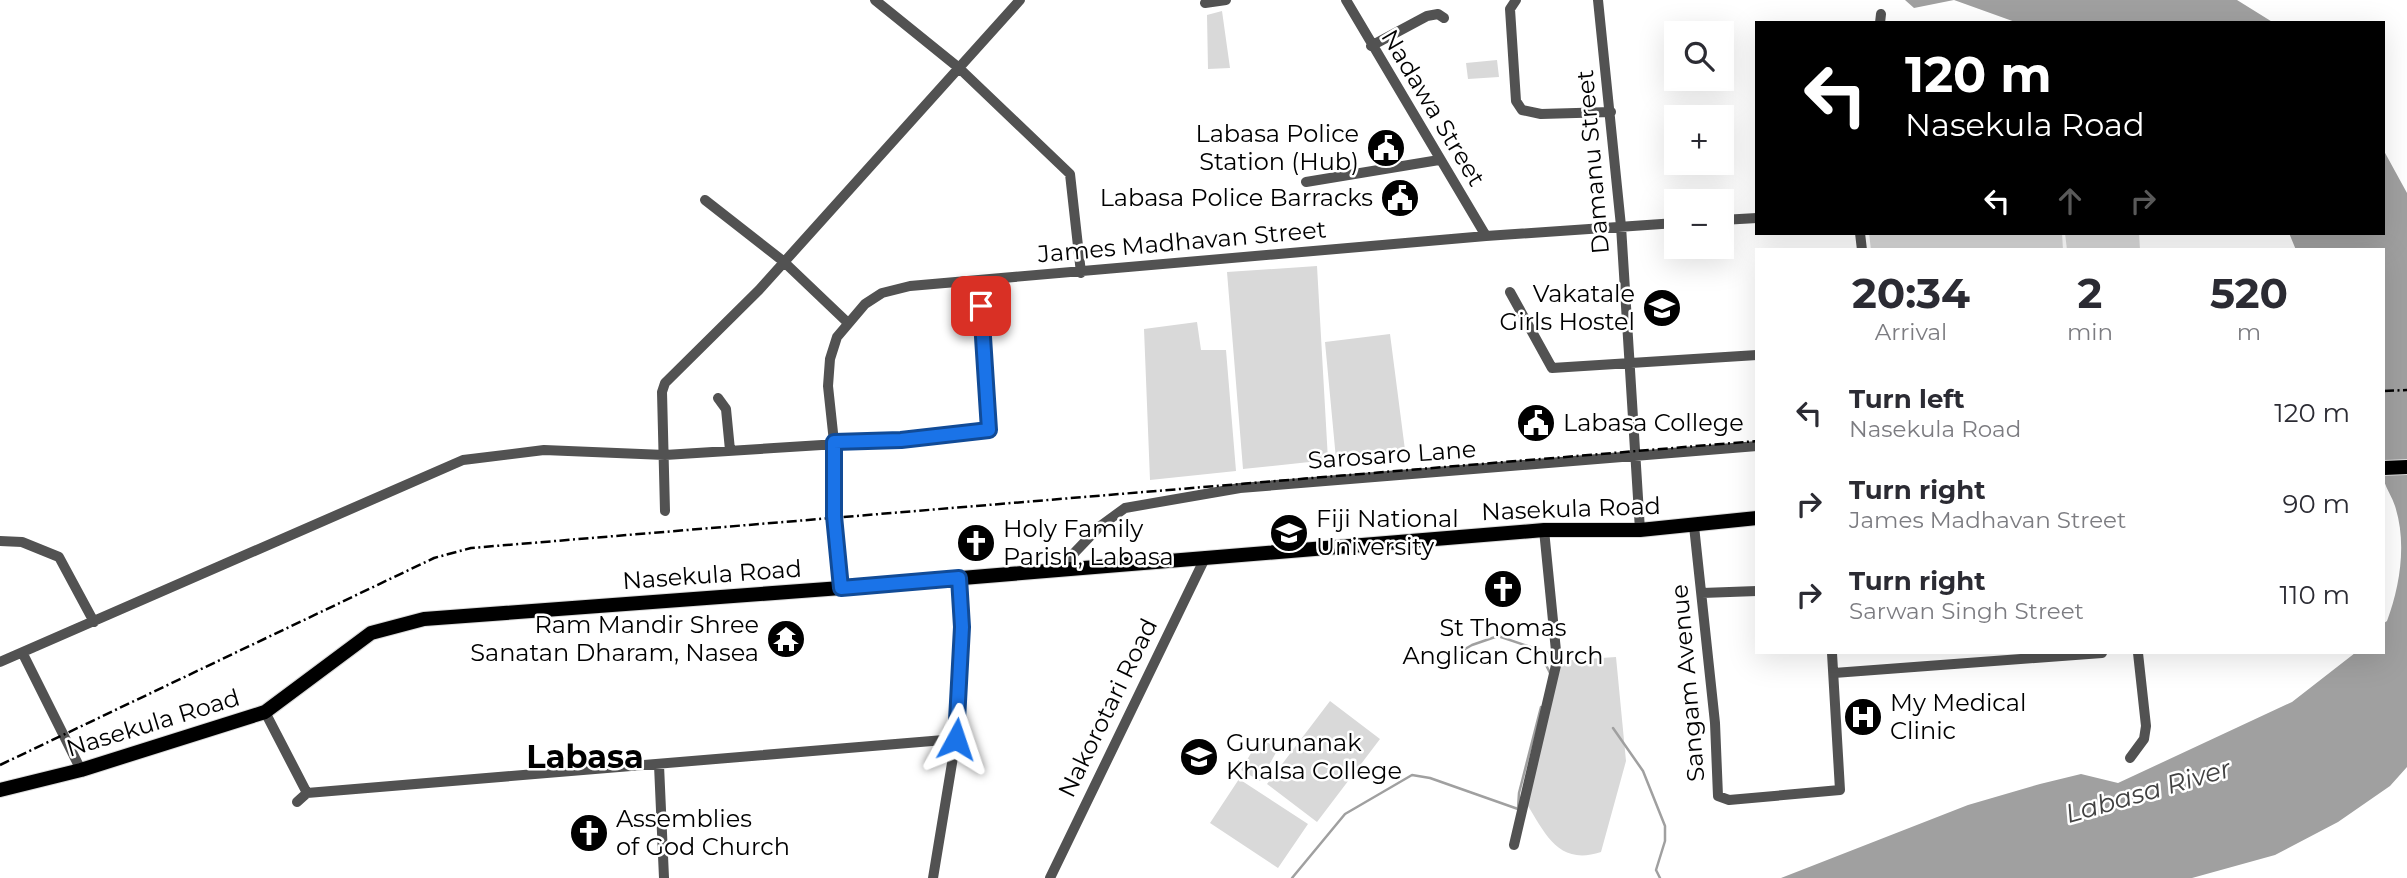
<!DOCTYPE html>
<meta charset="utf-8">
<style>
:root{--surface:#fff;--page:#f7f7f7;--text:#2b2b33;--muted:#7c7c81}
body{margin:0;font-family:Montserrat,sans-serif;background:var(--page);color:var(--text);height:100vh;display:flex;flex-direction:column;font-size:26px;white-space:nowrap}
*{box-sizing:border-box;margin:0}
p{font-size:23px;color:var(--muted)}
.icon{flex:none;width:38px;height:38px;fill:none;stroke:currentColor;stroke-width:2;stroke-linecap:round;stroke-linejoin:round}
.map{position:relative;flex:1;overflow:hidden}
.sheet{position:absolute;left:1755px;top:248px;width:630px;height:406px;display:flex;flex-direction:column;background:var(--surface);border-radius:0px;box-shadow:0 7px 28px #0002}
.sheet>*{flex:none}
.top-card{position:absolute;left:1755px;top:21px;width:630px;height:214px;border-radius:0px;box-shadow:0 7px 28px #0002;background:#000;color:#fff;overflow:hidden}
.controls{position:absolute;left:1664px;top:21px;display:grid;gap:14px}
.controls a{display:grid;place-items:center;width:70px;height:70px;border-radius:0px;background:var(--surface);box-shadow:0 7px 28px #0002;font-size:35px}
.pin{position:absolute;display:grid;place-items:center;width:60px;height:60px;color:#fff;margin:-30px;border-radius:14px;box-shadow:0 4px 10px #0006}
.me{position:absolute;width:77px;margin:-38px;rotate:5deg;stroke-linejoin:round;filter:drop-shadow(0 0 5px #0008)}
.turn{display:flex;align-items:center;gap:24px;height:147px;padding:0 35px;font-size:32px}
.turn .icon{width:91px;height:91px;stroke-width:2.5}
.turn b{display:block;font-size:49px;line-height:60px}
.lanes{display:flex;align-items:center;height:66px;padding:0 35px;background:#0003;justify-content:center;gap:35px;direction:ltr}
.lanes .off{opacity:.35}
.eta{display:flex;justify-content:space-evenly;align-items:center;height:119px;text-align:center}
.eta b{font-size:42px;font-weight:700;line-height:49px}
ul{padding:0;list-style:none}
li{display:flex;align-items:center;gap:21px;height:91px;padding:0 35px}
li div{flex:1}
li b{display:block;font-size:26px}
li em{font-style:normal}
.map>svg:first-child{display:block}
.green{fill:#d9d9d9}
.water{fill:#a0a0a0}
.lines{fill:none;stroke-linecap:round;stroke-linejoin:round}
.stream{stroke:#a0a0a0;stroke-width:2.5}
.major-casing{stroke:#dbdbdb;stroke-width:16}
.minor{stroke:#525252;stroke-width:10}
.major{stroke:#000;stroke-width:14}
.rail{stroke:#000;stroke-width:2.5;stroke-dasharray:10 3.5 2 3.5;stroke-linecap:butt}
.route-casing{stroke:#114b97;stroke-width:18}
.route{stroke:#1a73e8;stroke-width:12}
.labels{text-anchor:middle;stroke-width:5;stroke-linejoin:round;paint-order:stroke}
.street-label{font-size:24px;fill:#000;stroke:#fff}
.poi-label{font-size:24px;fill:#000;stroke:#fff;text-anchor:start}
.water-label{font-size:26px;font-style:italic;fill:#414141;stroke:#fff}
.district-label{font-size:32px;font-weight:bold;fill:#000;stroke:#fff}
</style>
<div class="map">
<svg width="2407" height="878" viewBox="0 0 2407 878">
<rect width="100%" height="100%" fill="#fff"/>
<path class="green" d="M1222,11L1230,68L1208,69L1207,15Z
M1497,60L1499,77L1468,79L1466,63Z
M1869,233H2062L2063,250H1871Z
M2065,233H2139L2140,250H2067Z
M1317,266L1328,460L1243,469L1227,272Z
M1197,322L1201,350H1226L1236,471L1150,480L1144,329Z
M1390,334L1405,450L1336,459L1325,342Z
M1616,657L1626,761L1601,852C1556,867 1544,830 1523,798L1557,661Z
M1330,701L1380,739L1317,822L1267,784Z
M1260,738L1278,749L1260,781L1241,770Z
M1239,779L1308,824L1278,868L1210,823Z"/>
<path class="water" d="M1905,0H2237L2274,23H2018L1954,0L1914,8Z
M2384,151L2407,193V767L2390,786L2338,822L2275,855L2192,878H1781L1968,805L2040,784L2081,774L2118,783L2292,702L2355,653H2384V623L2387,621C2400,586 2407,543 2395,506C2392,497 2387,490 2384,481V250H2296L2289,233H2384Z"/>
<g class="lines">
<path class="stream" d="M1444,661L1472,645L1498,636L1548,653L1553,657L1545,663L1550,673
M1613,728L1643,771L1665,826V841L1656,870L1660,878
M1292,878L1345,814L1412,775L1430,778L1518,809L1519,793L1541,707"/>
<defs>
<path id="major" d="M2384,468L2407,467
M0,790L81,770L265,712L371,633L424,619L841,588L1544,530H1640L1757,518"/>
</defs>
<use href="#major" class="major-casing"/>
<path class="minor" d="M875,0L959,68L1070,174L1081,273
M1346,0L1486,236
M1516,0L1510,9L1516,101L1522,110L1541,114L1611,112
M1598,0L1621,226L1640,530
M1205,3L1226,0
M1880,23L1881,14
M1371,46L1427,16L1438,14L1444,18
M1306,182L1439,160
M705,200L783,261L847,322
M1722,220L1757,218
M1860,233L1862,250
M1510,292L1552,368L1757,355
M718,398L726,409L730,450
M665,511L662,392L665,383L759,290L1020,0
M1694,526L1715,723L1718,796L1729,800L1840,790L1832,653
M0,541L22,542L59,557L94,622
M1057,571L1099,527L1125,508L1240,488L1757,446
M841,588L834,516V442L828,386L830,359L837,337L865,304L882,293L910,286L1486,236L1676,223
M1702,593L1757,591
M23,654L81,770
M0,662L463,460L544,450L665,455L901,440L989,430L980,281
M1834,673L2102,653
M265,712L307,793
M2130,758L2144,739L2146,726L2138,653
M659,765L664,878
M297,802L307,793L956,739
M1514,845L1557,661L1544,530
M933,878L956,739L962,627L959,578
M1050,878L1206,556"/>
<use href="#major" class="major"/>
<path class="rail" d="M2384,391L2407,390
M0,765L434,558L471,548L1757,441"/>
</g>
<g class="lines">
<defs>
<path id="route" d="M956,739L962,627L959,578L841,588L834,516V442L901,440L989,430L981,306"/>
</defs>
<use href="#route" class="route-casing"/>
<use href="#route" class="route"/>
</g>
<defs>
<symbol id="civic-disc" viewBox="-11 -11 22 22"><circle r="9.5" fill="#000" stroke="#fff"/><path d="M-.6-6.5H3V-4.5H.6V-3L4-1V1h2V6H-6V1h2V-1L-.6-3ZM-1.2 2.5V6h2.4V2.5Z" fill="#fff"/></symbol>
<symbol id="university-disc" viewBox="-11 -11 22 22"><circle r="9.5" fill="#000" stroke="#fff"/><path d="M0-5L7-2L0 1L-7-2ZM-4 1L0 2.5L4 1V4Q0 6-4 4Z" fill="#fff"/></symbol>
<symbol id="church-disc" viewBox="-11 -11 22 22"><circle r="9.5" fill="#000" stroke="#fff"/><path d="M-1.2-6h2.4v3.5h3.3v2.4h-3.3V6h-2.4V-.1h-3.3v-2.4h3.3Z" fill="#fff"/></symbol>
<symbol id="temple-disc" viewBox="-11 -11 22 22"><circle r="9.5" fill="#000" stroke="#fff"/><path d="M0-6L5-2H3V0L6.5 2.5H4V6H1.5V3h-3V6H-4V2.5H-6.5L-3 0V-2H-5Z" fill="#fff"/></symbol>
<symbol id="hospital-disc" viewBox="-11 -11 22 22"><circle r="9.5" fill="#000" stroke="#fff"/><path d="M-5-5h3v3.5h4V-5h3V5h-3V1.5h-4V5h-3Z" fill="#fff"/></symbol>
</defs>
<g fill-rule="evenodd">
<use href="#civic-disc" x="1364" y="126" width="44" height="44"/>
<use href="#civic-disc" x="1378" y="176" width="44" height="44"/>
<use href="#university-disc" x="1640" y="286" width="44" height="44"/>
<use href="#civic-disc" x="1514" y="401" width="44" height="44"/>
<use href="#university-disc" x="1267" y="511" width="44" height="44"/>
<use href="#church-disc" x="954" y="521" width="44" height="44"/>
<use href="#church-disc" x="1481" y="567" width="44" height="44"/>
<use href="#temple-disc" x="764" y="617" width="44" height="44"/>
<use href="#hospital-disc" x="1841" y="695" width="44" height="44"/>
<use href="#university-disc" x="1177" y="735" width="44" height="44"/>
<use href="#church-disc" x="567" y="811" width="44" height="44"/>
</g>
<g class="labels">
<g class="street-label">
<text transform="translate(1433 108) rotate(59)" y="8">Nadawa Street</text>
<text transform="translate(1593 162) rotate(-95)" y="8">Damanu Street</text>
<text transform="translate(1182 242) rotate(-5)" y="8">James Madhavan Street</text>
<text transform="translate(1392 455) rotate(-4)" y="8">Sarosaro Lane</text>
<text transform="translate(1571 509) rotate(-2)" y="8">Nasekula Road</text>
<text transform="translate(712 575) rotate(-4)" y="8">Nasekula Road</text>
<text transform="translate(1688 683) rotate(-95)" y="8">Sangam Avenue</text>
<text transform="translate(1108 708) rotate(-64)" y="8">Nakorotari Road</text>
<text transform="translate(153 723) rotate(-17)" y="8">Nasekula Road</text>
</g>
<g class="poi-label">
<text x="1359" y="142" text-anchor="end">Labasa Police<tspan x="1359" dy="28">Station (Hub)</tspan></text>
<text x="1373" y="206" text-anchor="end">Labasa Police Barracks</text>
<text x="1635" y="302" text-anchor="end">Vakatale<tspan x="1635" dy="28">Girls Hostel</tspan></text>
<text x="1563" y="431">Labasa College</text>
<text x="1316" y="527">Fiji National<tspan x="1316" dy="28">University</tspan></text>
<text x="1003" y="537">Holy Family<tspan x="1003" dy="28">Parish, Labasa</tspan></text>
<text x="759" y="633" text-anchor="end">Ram Mandir Shree<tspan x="759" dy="28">Sanatan Dharam, Nasea</tspan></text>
<text x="1503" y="636" text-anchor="middle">St Thomas<tspan x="1503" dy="28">Anglican Church</tspan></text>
<text x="1890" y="711">My Medical<tspan x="1890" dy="28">Clinic</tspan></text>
<text x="1226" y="751">Gurunanak<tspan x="1226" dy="28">Khalsa College</tspan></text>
<text x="616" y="827">Assemblies<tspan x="616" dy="28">of God Church</tspan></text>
</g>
<g class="water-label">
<text transform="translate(2148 791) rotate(-16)" y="9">Labasa River</text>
</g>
<g class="district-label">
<text x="585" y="768">Labasa</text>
</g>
</g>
</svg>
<div class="controls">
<a><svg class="icon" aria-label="search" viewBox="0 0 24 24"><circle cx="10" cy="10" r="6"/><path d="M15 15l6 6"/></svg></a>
<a>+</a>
<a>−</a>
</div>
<div class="pin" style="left:981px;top:306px;background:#d93025"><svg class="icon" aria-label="arrive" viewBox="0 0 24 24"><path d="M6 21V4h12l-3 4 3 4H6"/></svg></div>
<svg class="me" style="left:956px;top:739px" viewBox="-20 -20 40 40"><path d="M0-17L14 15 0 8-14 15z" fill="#1a73e8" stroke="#fff" stroke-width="4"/></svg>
<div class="top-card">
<div class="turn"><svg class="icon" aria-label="left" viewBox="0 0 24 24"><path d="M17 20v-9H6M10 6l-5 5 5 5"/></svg><div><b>120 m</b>Nasekula Road</div></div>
<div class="lanes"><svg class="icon" aria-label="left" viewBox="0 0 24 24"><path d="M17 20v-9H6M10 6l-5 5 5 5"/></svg><svg class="icon off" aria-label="ahead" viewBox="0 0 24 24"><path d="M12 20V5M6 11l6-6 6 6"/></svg><svg class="icon off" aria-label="right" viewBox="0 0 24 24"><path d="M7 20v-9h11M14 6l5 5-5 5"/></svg></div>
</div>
<section class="sheet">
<div class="eta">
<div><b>20:34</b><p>Arrival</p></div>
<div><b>2</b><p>min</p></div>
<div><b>520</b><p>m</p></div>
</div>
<ul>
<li><svg class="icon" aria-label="left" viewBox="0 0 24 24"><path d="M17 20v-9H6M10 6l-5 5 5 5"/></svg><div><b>Turn left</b><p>Nasekula Road</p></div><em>120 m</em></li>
<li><svg class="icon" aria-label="right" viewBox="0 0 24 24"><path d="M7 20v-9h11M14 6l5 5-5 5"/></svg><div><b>Turn right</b><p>James Madhavan Street</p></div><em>90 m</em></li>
<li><svg class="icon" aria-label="right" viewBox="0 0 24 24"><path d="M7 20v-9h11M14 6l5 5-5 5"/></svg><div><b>Turn right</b><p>Sarwan Singh Street</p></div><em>110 m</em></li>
</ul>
</section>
</div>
